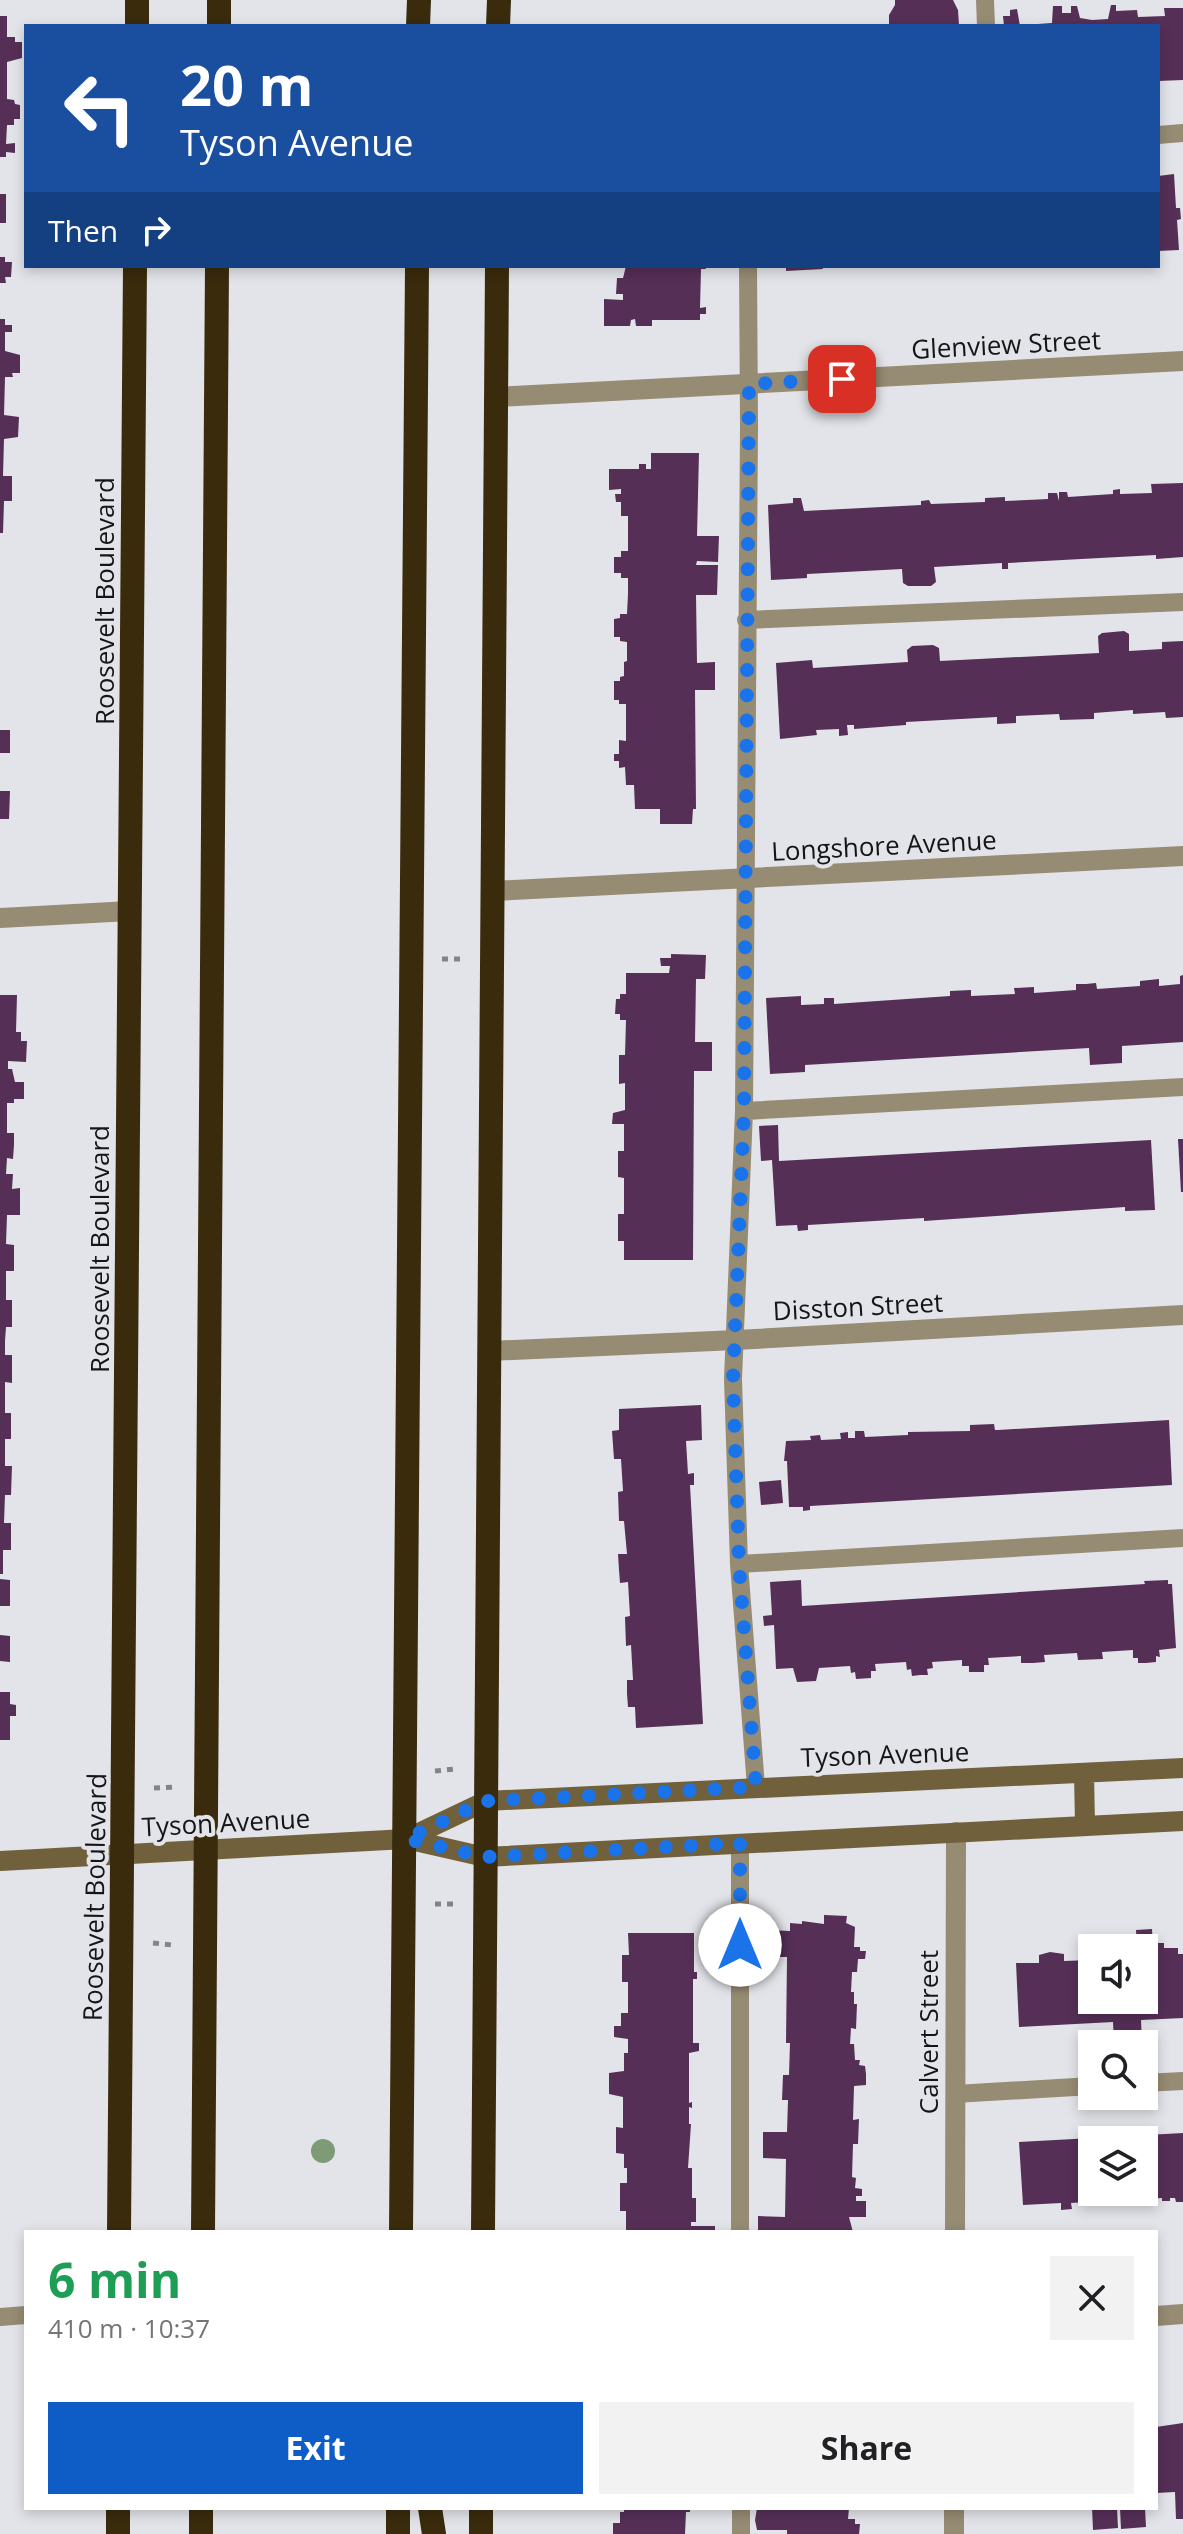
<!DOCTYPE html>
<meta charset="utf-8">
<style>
:root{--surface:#fff;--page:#f2f2f2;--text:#202124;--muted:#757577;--accent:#0e5cc6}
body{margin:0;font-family:"Open Sans",sans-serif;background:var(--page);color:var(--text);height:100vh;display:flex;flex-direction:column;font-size:30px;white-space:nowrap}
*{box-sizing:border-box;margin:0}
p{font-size:26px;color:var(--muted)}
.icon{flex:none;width:44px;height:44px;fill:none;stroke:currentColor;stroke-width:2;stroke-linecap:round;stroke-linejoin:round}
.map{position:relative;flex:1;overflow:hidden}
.sheet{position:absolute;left:24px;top:2230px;width:1134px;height:280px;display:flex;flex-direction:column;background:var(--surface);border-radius:0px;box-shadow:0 4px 12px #0003}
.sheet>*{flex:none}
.hud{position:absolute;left:24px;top:24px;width:1136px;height:244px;border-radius:0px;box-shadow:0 4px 12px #0003;background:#1a4fa0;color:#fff;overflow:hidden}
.buttons{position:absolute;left:1078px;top:1934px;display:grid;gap:16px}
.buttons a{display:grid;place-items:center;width:80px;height:80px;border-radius:0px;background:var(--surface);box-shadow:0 4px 12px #0003;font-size:40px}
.pin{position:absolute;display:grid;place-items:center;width:68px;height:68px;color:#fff;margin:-34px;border-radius:16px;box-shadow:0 4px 12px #0006}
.me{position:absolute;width:88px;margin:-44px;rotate:0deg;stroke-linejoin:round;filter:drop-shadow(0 0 6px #0008)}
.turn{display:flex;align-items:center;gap:28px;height:168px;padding:0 24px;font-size:36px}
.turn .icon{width:104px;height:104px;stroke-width:2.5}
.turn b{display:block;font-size:56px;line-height:68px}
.then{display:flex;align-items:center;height:76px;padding:0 24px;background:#0003;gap:16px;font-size:30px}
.round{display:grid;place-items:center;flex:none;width:84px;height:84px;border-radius:0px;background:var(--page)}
.summary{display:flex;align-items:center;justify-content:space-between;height:136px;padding:0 24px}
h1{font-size:48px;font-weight:700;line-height:60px;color:#1e9e55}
.cta{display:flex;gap:16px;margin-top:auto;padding:16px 24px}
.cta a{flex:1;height:92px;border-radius:0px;background:var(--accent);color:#fff;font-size:32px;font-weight:700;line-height:92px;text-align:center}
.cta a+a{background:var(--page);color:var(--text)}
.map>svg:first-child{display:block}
.building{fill:#562f57}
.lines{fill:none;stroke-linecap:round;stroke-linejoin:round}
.path{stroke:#838487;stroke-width:5;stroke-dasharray:6 6;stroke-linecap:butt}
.lane{stroke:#968b73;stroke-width:18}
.street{stroke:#968b73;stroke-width:20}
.secondary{stroke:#71603c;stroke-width:20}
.highway{stroke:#392b0c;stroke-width:24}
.tree{fill:#7e9b78}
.route{stroke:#1a73e8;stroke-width:14;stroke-dasharray:0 25.2}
.labels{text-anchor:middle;stroke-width:8;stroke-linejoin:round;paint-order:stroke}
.street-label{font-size:26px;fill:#151517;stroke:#e3e4e9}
</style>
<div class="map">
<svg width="1183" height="2534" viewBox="0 0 1183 2534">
<rect width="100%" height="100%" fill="#e3e4e9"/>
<path class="building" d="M895,0H953L958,10L959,25L889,26V15L895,5Z
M1111,5H1116V11L1137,10L1138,17L1165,16L1164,8H1183V80L1158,81V26H1038V24L1052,23L1053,6H1062V13H1071V6H1077L1080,18L1092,20L1108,19Z
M1017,9L1020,26H1004L1003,16H1010V10Z
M0,16H7V37H15V42H22V58L7,62V99L14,100L15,104L20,105V119H14V125H7L6,144L15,143V153L6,152V157H0Z
M1174,174L1176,208H1180L1181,219L1177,220L1179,250L1158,251V176Z
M0,194H6V223H0Z
M0,257H5V262H12L11,277H5L6,283H0Z
M626,266H705L706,269H701L700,308L706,307V314H700V320H652V326H636L635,319L631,320L630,326H604V299L623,300V294H616L617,278H623Z
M786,266H822L823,269L786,271Z
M0,319H5V325H12V332H5V351L20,355V373H12L13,377H5L4,415L19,417L18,437L4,439L3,476H12V501H4L3,533H0Z
M651,453H699L697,536H719L718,562L697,561L696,565H718L717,595H696L697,663L715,662V690H695L696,809H693L692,824H660V809H635L634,785H626L625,767L619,768V761H614V754H619V740L626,741V704H619V700H614V681H620V677L624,676V662L627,661V642L620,641V637H614V619L620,618V614H627L628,594V578H621V573H614V557H621V551H628V516H621V502H616L615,494H621V489L609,490V469H639V464H646V469H651Z
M1183,483V557L1156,559V555L1008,563V569H1002V563L934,567L936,582L931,586H908L903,583L902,569L807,574V578L771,580L768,505L793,503V498H801L804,511L921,505V501L929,500L931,504L985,502V498L1005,497V501L1048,499V493H1057L1059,501V492H1067L1068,497L1113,494V490L1120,489V494L1152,493L1151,484Z
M1124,631L1129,634V651L1162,649V642L1183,641V717L1166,718L1165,712L1133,714V710L1094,713V719L1060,720L1059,714L1016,716V723L997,724V717L906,722V725L854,729V725H847L848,735L839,736V729L816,730L817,735L780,739L776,663L812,660L813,668L908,662L907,650L912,646L933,645L939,648L940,661L1099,653L1098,636L1102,633Z
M0,730H10V753H0Z
M0,791H10L9,819H0Z
M671,954L706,955L705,979H696L695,1042H712V1071H694L693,1260H624V1241H618V1214H624V1178L618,1177V1151H624V1124H612L613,1113L625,1110V1083L619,1084V1055H625L626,1020H620V1014H615L616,999H620V994H626V973H669L670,966H661L660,958H671Z
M1183,975V1042L1122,1046V1063L1090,1065L1089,1048L805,1065V1072L770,1074L766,998L801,996V1005L824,1004V998H834V1004L950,996V991L971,990V996L1015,994L1014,988L1034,987V993L1076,990V984H1086L1096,983L1097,989L1140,986V981L1159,979V986L1180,984V976Z
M0,995H17L16,1032H21V1041H27L26,1062L8,1061V1069H12L15,1082H24V1099H14V1103H7V1133H14V1145L13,1159L7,1158L6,1174H13L12,1189L20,1188V1215H7L6,1244L14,1245V1271H6V1300H12V1327H6L5,1341V1355H12V1383L5,1382V1413H11V1439H5V1466H12L11,1495H5L4,1523H11V1550H3V1574H0Z
M778,1125L779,1161L1151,1140L1155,1210L1125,1211V1207L924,1221V1218L808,1225V1230L798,1231L797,1225L776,1226L772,1160L761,1161L759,1126Z
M1178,1139H1183V1192H1181Z
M701,1405L702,1440L686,1441L688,1474L694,1473V1485H690L703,1724L636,1728L635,1707H628L627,1694V1680H633L631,1645L626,1646L625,1617L630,1616L628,1582L620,1583L619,1570L618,1554H627L624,1521H619L618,1492L623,1491L621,1459H614L612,1431L619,1430V1409Z
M1169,1420L1172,1485L810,1506V1510L803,1511V1507H789L787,1461H784L786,1441L811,1440L810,1436L820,1435L821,1440L841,1439L840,1433L848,1432V1438H855V1431H864L865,1437L908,1435V1432L970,1431V1425L994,1424L995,1430H998Z
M781,1480L783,1503L761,1505L759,1482Z
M0,1579L10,1580V1606H0Z
M801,1580L802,1606L1145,1584L1144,1581L1168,1580V1584H1172L1176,1648L1159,1650L1160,1657L1156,1656V1662L1146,1663H1138V1658H1133V1650L1102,1652L1103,1659L1078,1660L1077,1653L1044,1655L1045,1662L1033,1663H1021V1656L988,1658L989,1665H984V1672H969V1666H962V1660L932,1662L933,1668L927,1669L928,1675H920L912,1676L911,1669L907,1670L906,1662L875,1664L876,1671H871V1678L856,1679L855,1672L851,1673L850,1666L819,1668L816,1681L797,1682L793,1668L776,1669L774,1625L764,1626L763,1616L772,1615L770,1582Z
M0,1635L10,1636V1662L0,1661Z
M0,1692H10V1704L16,1705V1716H10V1740H0Z
M824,1915L847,1916L846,1923L855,1927L854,1947H860V1951H866L865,1959H858L857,1972H852L851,1992H854V2004H857L856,2029L851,2028L850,2044H854L855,2060H860L859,2065L865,2066L866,2074V2085L854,2086L853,2120L859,2119L858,2144H853L852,2177L856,2178L855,2188L862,2189V2196H856V2201H866V2217H849L853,2232H758V2216L785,2217L786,2159L763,2158V2132H787L788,2100H782L783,2075H789L790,2043H786L787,1957H769V1930L790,1931V1923L802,1924V1921L824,1924Z
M1152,1929L1153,1949H1157V1943H1164V1948H1178V1954H1183V2018L1141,2020L1142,2044H1114L1113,2022L1019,2027L1016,1963H1039V1955L1050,1952L1064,1954V1961L1092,1960V2000H1144V1948H1137L1136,1930Z
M628,1933H694V1972H697V1979H693V2043H699V2051L689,2053V2103L692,2102V2108L689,2107V2124H691L688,2168H692V2198H696V2222H691V2226H715V2232H626V2211H620V2183H627V2168H624V2154L616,2153V2127L623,2128V2097L609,2094V2073L624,2071V2053H628V2039L614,2037V2026H621V2013H628V1982H622V1955H629Z
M1183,2133V2202H1176L1175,2198H1170V2201H1162V2198L1125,2200L1126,2206H1120L1119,2200L1071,2203L1072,2209L1061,2210V2203L1023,2205L1019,2142L1092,2138V2192H1144V2140H1092V2138Z
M1183,2423V2519H1176L1175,2492L1156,2493V2427Z
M624,2508H690V2512H686L685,2534H613V2523H620V2512H624Z
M757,2508H849L848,2519H855V2524H860L859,2534H787V2530H757L755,2520Z
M1092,2508H1117L1118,2528L1093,2530Z
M1120,2508H1145L1146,2527L1121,2529Z"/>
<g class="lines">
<path class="path" d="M442,959H460
M435,1771L455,1769
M154,1788L176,1787
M435,1904H454
M153,1943L172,1945"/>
<path class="lane" d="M985,0L986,26
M1158,135L1183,133
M748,266L749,425L744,1111L733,1379L739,1564L756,1787
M746,620L1183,602
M744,1111L1183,1087
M739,1564L1183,1538
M740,1843V2232
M1144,2083L1183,2081
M955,2094L1092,2086
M0,2317L26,2315
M741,2508V2534"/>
<path class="street" d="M496,397L1183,361
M493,891L1183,856
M0,918L130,911
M489,1351L736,1340L1183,1315
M955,2232L956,1832
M1156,2316L1183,2314
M954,2534V2508"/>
<path class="secondary" d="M1084,1773L1085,1825
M406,1839L486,1801L1183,1768
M0,1861L406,1839L485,1857L1183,1821"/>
<path class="highway" d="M137,26V0
M219,26V0
M418,26L419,0
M498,26L499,0
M119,2232L135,266
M203,2232L217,266
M401,2232L417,266
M483,2232L497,266
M430,2508L434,2534
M118,2534V2508
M201,2534V2508
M398,2534V2508
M481,2534V2508"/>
</g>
<circle class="tree" cx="323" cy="2151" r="12"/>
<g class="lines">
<path class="route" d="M740,1945V1843L485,1857L406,1839L486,1801L756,1787L739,1564L733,1379L744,1111L749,384L842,379"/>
</g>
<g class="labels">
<g class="street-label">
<text transform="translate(1006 345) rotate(-3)" y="9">Glenview Street</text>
<text transform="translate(105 601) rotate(-90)" y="9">Roosevelt Boulevard</text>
<text transform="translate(884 846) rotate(-3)" y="9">Longshore Avenue</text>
<text transform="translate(100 1249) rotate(-90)" y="9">Roosevelt Boulevard</text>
<text transform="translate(858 1307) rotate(-3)" y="9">Disston Street</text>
<text transform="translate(885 1755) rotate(-2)" y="9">Tyson Avenue</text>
<text transform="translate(226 1823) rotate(-3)" y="9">Tyson Avenue</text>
<text transform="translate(95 1897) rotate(-89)" y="9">Roosevelt Boulevard</text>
<text transform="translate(929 2032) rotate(-90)" y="9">Calvert Street</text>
</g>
</g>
</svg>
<div class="buttons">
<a><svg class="icon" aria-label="sound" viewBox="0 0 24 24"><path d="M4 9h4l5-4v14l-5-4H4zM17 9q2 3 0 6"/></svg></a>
<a><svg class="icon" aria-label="search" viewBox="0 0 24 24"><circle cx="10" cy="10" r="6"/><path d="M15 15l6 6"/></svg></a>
<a><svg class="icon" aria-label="layers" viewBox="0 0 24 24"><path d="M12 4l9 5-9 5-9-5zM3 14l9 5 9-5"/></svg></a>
</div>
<div class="pin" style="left:842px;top:379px;background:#d93025"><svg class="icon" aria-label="arrive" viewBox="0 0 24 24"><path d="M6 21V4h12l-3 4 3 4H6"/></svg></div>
<svg class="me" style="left:740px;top:1945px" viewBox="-20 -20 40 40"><circle r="19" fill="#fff"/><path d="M0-13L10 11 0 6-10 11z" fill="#1a73e8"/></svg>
<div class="hud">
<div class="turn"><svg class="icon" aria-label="left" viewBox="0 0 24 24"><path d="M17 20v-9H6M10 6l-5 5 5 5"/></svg><div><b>20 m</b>Tyson Avenue</div></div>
<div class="then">Then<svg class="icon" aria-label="right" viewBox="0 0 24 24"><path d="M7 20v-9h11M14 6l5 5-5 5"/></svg></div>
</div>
<section class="sheet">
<div class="summary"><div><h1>6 min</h1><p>410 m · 10:37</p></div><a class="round"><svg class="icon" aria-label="close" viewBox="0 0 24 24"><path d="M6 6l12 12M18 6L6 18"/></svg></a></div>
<div class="cta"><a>Exit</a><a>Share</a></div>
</section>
</div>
